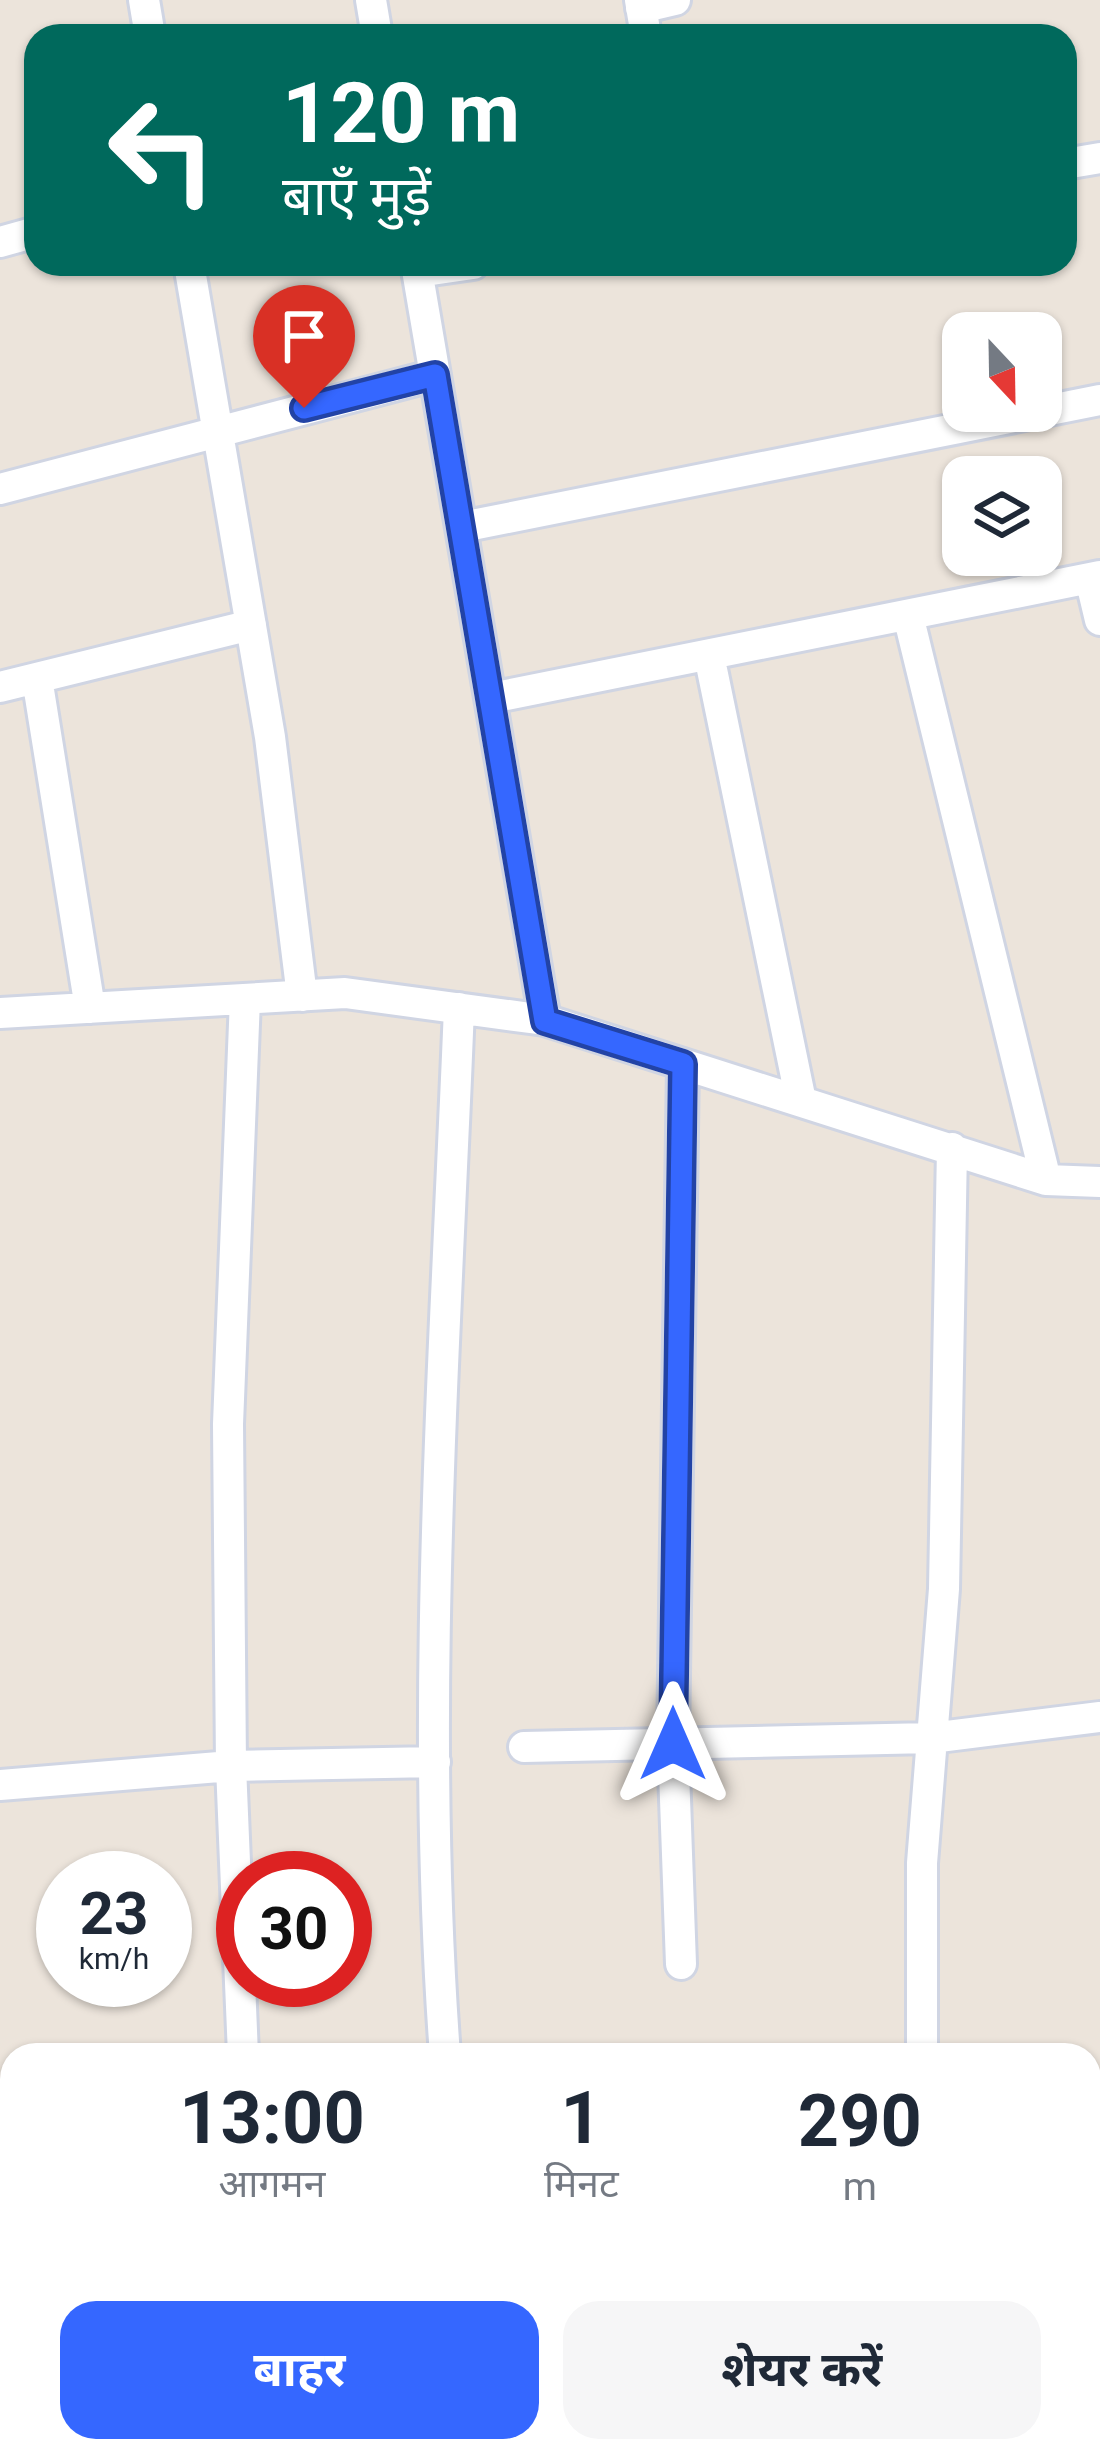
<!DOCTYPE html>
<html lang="hi">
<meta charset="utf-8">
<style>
:root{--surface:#fff;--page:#f6f6f7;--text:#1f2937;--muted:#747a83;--accent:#3567ff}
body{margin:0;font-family:Roboto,"Noto Sans Devanagari",sans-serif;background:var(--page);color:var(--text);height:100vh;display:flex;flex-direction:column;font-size:45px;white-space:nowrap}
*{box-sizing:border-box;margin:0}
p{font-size:39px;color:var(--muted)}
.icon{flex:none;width:66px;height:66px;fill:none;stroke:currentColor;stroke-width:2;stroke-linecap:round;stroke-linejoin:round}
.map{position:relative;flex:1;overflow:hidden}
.panel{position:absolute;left:0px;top:2043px;width:1101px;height:420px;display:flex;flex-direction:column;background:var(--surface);border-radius:36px 36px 0 0;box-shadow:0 3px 9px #0004}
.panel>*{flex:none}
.hud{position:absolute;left:24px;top:24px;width:1053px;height:252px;border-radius:36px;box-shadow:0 3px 9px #0004;background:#00695c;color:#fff;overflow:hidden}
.needle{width:78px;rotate:158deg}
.controls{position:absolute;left:942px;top:312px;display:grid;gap:24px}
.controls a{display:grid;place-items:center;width:120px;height:120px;border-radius:24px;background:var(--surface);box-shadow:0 3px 9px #0004;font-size:60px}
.speed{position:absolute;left:36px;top:1851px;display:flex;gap:24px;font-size:60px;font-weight:700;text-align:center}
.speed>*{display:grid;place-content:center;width:156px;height:156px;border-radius:50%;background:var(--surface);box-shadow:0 3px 9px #0004;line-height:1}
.speed small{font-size:30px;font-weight:400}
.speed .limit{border:18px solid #d22;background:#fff;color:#111}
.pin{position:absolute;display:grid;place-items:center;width:102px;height:102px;color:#fff;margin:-123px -51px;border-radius:50% 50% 50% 0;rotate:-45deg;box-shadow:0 0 12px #0007}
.pin .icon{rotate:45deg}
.me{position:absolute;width:132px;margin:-66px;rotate:0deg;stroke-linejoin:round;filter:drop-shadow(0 0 9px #0008)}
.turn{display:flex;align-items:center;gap:42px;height:252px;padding:0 60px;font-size:54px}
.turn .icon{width:156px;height:156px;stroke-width:2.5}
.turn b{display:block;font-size:84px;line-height:102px}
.eta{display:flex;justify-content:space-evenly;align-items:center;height:204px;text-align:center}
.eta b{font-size:72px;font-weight:700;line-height:84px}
.button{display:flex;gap:24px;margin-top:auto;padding:24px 60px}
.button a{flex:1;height:138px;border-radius:36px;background:var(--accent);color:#fff;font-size:48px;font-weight:700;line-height:138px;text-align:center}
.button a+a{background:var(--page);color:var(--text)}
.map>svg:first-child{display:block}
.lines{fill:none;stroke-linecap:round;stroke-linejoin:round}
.street-casing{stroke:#d0d5e3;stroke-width:36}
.street{stroke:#fff;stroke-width:30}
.route-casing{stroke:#2243a6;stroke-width:30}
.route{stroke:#3567ff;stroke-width:21}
</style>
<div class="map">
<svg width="1100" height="2463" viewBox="0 0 1100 2463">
<rect width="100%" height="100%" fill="#ece4db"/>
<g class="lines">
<defs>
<path id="street" d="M144,0L150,36
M371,0L377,36
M640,0L646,36
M641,8L675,0
M1065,164L1100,158
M0,242L36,232
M189,264L270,737L302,996
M416,264L545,1020
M418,272L473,264
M0,489L435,375
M462,527L1100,400
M1090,578L1100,620
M908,615L1046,1180
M709,655L801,1101
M37,678L90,1008
M0,687L251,625
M491,698L1100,576
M0,1013L345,993L545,1020L1046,1180L1100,1182
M524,1747L931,1738L1100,1717
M0,1785L231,1766L435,1762
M681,1964L673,1744L683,1064
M243,2055L231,1766L228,1424L245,999
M445,2055C419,1707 445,1356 459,1008
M922,2055V1863L944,1589L952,1148
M0,2115L12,2263
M1089,2311L1100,2310
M27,2451L28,2463
M475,2451L476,2463
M714,2451L716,2463
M946,2451L949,2463
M255,2463L258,2451"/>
</defs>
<use href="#street" class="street-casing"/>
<use href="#street" class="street"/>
</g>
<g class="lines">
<defs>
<path id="route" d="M304,408L435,375L545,1021L683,1064L673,1744"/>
</defs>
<use href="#route" class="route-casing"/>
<use href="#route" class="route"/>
</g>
</svg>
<div class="controls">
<a><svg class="needle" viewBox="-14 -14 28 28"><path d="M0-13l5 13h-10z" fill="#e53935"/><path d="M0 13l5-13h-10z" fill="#747a83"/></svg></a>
<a><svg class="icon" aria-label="layers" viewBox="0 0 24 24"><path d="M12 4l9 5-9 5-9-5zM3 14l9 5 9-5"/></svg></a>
</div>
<div class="speed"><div>23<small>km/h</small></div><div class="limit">30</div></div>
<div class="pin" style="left:304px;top:408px;background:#d93025"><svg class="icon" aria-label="arrive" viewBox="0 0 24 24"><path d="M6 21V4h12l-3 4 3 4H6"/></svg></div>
<svg class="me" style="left:673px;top:1744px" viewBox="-20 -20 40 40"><path d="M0-17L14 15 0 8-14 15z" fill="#3567ff" stroke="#fff" stroke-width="4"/></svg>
<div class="hud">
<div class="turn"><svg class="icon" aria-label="left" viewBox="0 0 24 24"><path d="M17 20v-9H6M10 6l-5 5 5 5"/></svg><div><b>120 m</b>बाएँ मुड़ें</div></div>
</div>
<section class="panel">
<div class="eta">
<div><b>13:00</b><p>आगमन</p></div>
<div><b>1</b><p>मिनट</p></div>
<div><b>290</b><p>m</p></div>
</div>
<div class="button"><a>बाहर</a><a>शेयर करें</a></div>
</section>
</div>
